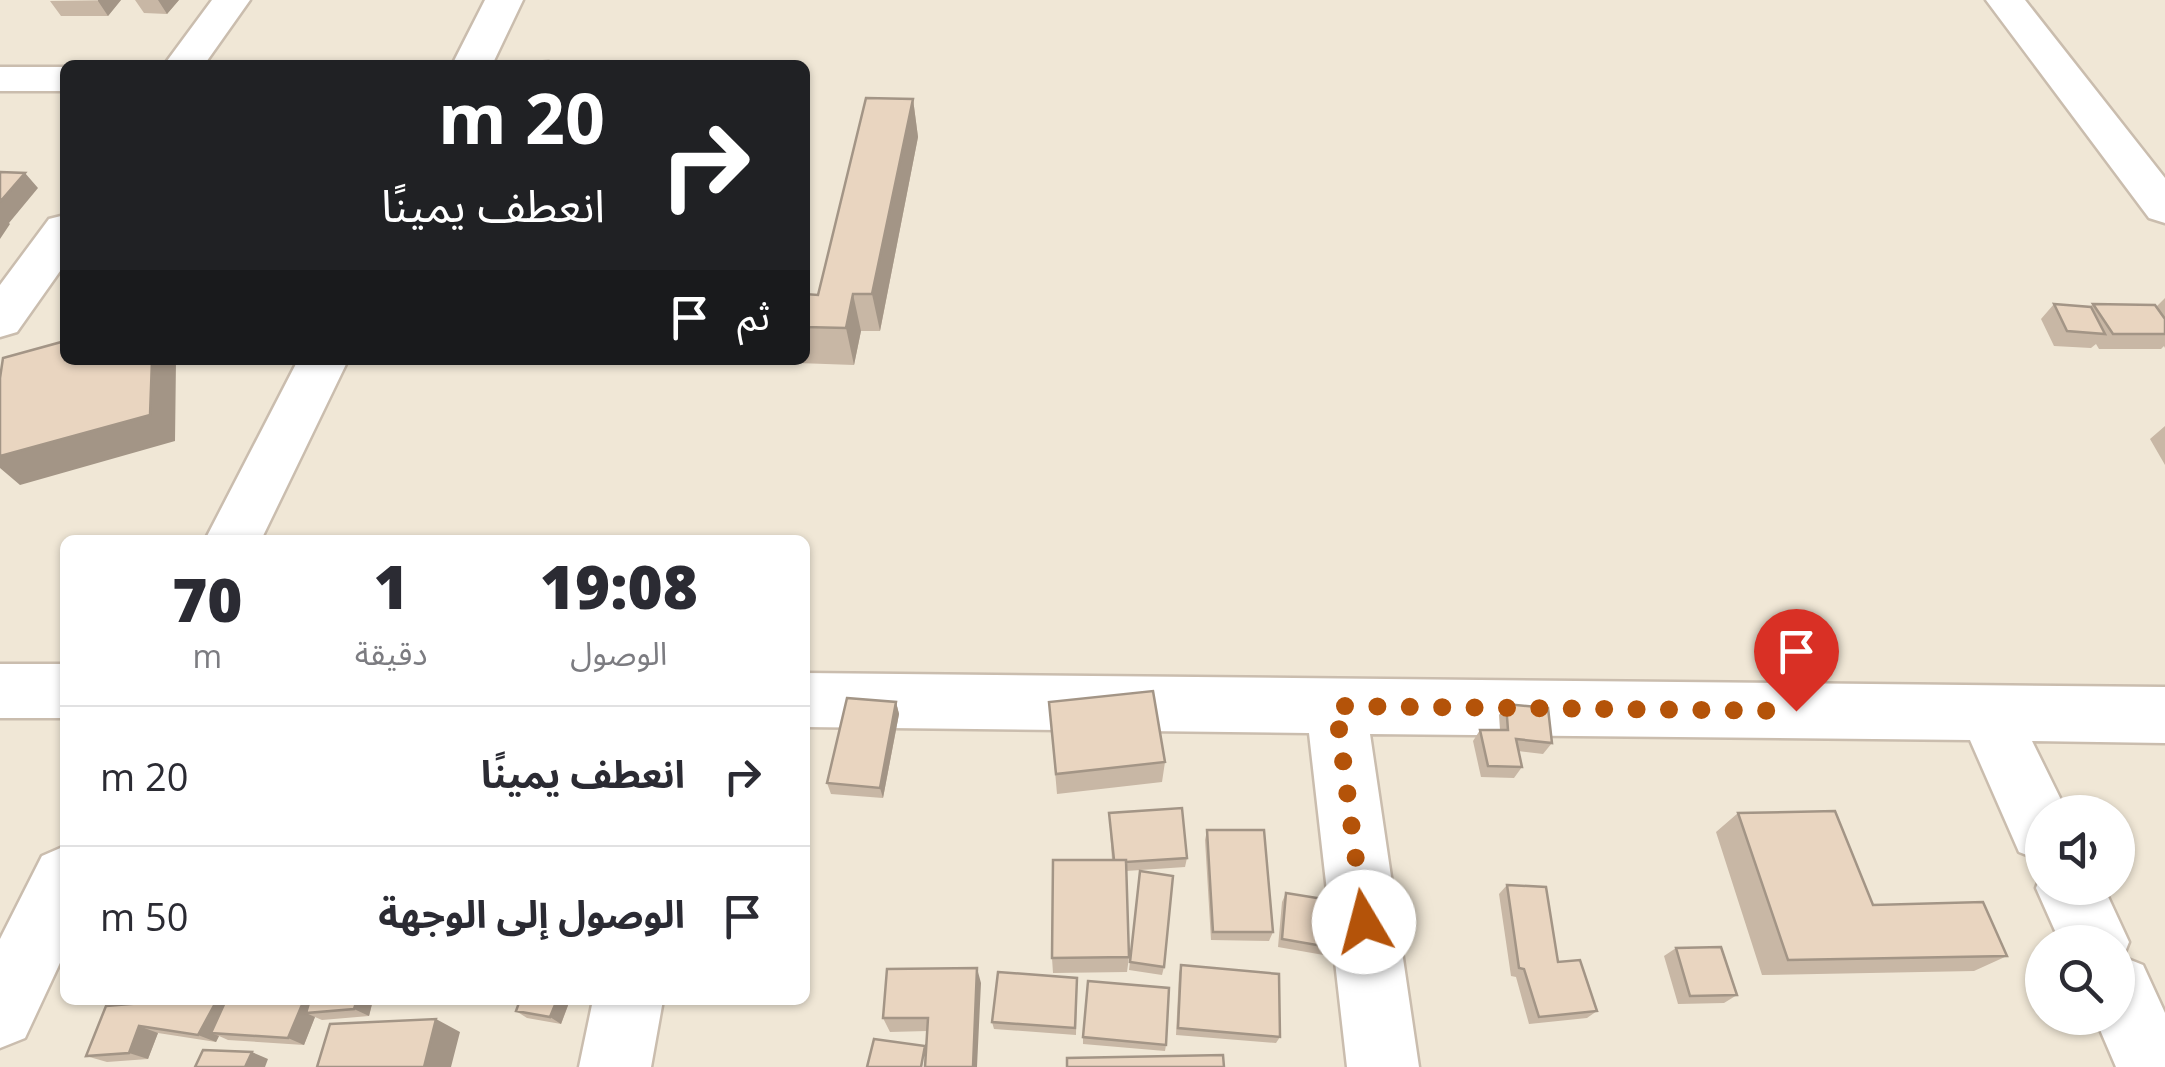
<!DOCTYPE html>
<html lang="ar">
<meta charset="utf-8">
<style>
:root{--surface:#fff;--page:#f2f2f3;--text:#2b2b33;--muted:#7c7c81;--line:#e1e1e2}
body{margin:0;font-family:"Open Sans","Noto Sans Arabic",sans-serif;background:var(--page);color:var(--text);direction:rtl;height:100vh;display:flex;flex-direction:column;font-size:38px;white-space:nowrap}
*{box-sizing:border-box;margin:0}
p{font-size:32px;color:var(--muted)}
.icon{flex:none;width:55px;height:55px;fill:none;stroke:currentColor;stroke-width:2;stroke-linecap:round;stroke-linejoin:round}
.map{position:relative;flex:1;overflow:hidden;direction:ltr}
.panel{position:absolute;left:60px;top:535px;width:750px;height:470px;display:flex;flex-direction:column;background:var(--surface);border-radius:15px;box-shadow:0 2px 8px #0004;direction:rtl}
.panel>*{flex:none}
.top-card{position:absolute;left:60px;top:60px;width:750px;height:305px;border-radius:15px;box-shadow:0 2px 8px #0004;direction:rtl;background:#202124;color:#fff;overflow:hidden}
.buttons{position:absolute;left:2025px;top:795px;display:grid;gap:20px}
.buttons a{display:grid;place-items:center;width:110px;height:110px;border-radius:50%;background:var(--surface);box-shadow:0 2px 8px #0004;font-size:50px}
.pin{position:absolute;display:grid;place-items:center;width:85px;height:85px;color:#fff;margin:-102px -42px;border-radius:50% 50% 50% 0;rotate:-45deg;box-shadow:0 0 10px #0007}
.pin .icon{rotate:45deg}
.me{position:absolute;width:110px;margin:-55px;rotate:352deg;stroke-linejoin:round;filter:drop-shadow(0 0 8px #0008)}
.turn{display:flex;align-items:center;gap:35px;height:210px;padding:0 40px;font-size:45px}
.turn .icon{width:130px;height:130px;stroke-width:2.5}
.turn b{display:block;font-size:70px;line-height:85px}
.then{display:flex;align-items:center;height:95px;padding:0 40px;background:#0003;gap:20px;font-size:38px}
.eta{display:flex;justify-content:space-evenly;align-items:center;height:170px;text-align:center}
.eta b{font-size:60px;font-weight:800;line-height:70px}
ul{padding:0;list-style:none}
li{display:flex;align-items:center;gap:30px;height:140px;padding:0 40px;border-top:2px solid var(--line)}
li div{flex:1}
li b{display:block;font-size:38px}
li em{font-style:normal}
.map>svg:first-child{display:block}
.residential{fill:#f0e7d6;fill-rule:evenodd}
.lines{fill:none;stroke-linecap:round;stroke-linejoin:round}
.minor-casing{stroke:#cabdae;stroke-width:5}
.minor{fill:#fff;fill-rule:evenodd}
.wall{fill:#c8b7a5}
.shaded-wall{fill:#a39586}
.building{fill:#e9d5c0;stroke:#a39586;stroke-width:2.5}
.route{stroke:#b45309;stroke-width:18;stroke-dasharray:0 32.4}
</style>
<div class="map">
<svg width="2165" height="1067" viewBox="0 0 2165 1067">
<rect width="100%" height="100%" fill="#f9f4e7"/>
<path class="residential" d="M0,0H2165V1067H0ZM65,65H805V360H65ZM65,540H805V1000H65ZM2042,812H2118V888H2042ZM2042,942H2118V1018H2042Z"/>
<g class="lines">
<defs>
<path id="minor" d="M212,0H250L204,65H164Z
M485,0H523L492,65H452Z
M1986,0H2025L2165,178V223L2149,218Z
M0,67H65V91H0Z
M65,215V264L17,332L0,337V285L49,219Z
M298,360H348L261,540H205Z
M0,664H65V718H0Z
M805,673L2165,687V743L2032,741L2067,812H2042V861L2019,852L1970,740L1370,734L1419,1067H1347L1309,733L805,727Z
M65,846V952L25,1038L0,1048V939L42,856Z
M2042,872V888H2104L2129,942L2123,957L2143,965L2165,1013V1067H2116L2095,1018H2118V942H2060L2036,888Z
M593,1000H663L651,1067H579Z"/>
</defs>
<use href="#minor" class="minor-casing"/>
<use href="#minor" class="minor"/>
</g>
<path class="wall" d="M121,0L108,16H61L50,1Z
M135,0H179L167,14L144,13Z
M913,99L918,137L880,331H861L854,365L712,360H805V294L818,295Z
M2165,298V348L2164,346L2161,349H2099L2096,344L2091,348L2054,346L2041,319L2054,304L2090,307L2093,304L2156,307Z
M2165,426V465L2150,439Z
M896,702L899,714L883,798L831,794L827,783Z
M1049,702L1165,762L1162,782L1057,794Z
M1506,704L1552,743L1543,754L1518,751L1522,767L1514,778L1481,777L1473,741L1480,730H1500L1499,715Z
M1109,813L1187,858L1185,867L1126,871L1129,957L1127,972L1053,973L1052,958L1112,860Z
M1738,813L1873,905L2007,956L1974,971L1762,975L1716,832Z
M1207,830L1273,932L1269,941L1211,940L1205,840Z
M1140,871L1164,967L1162,975L1129,970Z
M1507,885L1558,962L1597,1011L1587,1018L1529,1024L1516,977L1511,976L1499,894Z
M1286,893L1340,949L1335,957L1278,947L1282,902Z
M1676,948L1737,995L1724,1003L1678,1004L1664,956Z
M1181,965L1280,1037L1276,1043L1176,1035L1179,973Z
M1077,978L1076,1035L994,1029L992,1022Z
M981,983L926,1048L927,1031L890,1032L883,1018Z
M144,1000H373L369,1016L322,1020L315,1017L304,1045L228,1040L219,1036L216,1042L158,1033L148,1059L107,1062L86,1056Z
M520,1000H570L561,1024L527,1018L516,1011Z
M1083,1037L1166,1045L1165,1051L1083,1044Z"/>
<path class="shaded-wall" d="M98,0H121L108,16L98,1Z
M158,0H179L167,14Z
M913,99L918,137L880,331L872,294Z
M25,173L38,188L9,223L10,224L0,239V202Z
M853,294L861,331L854,365L846,328Z
M152,360H176L175,441L20,485L0,468V456Z
M896,702L899,714L883,798L880,788Z
M977,968L981,983L977,1067H973Z
M217,1000H238L211,1033L219,1036L216,1042L198,1035Z
M304,1000H323L306,1013L315,1017L304,1045L288,1038Z
M357,1000H373L369,1016L354,1009Z
M557,1000H570L561,1024L550,1017Z
M436,1019L460,1032L451,1067H424Z
M139,1026L158,1033L148,1059L129,1053Z
M252,1052L268,1059L265,1067H245Z"/>
<path class="building" d="M548,61L547,65H521L522,62Z
M866,98L913,99L872,294H853L846,328L805,327V294L818,295Z
M0,172L25,173L0,202Z
M2054,304L2091,307L2105,334L2067,331Z
M2093,304L2155,305L2165,319V334H2113Z
M65,341V360H152L150,415L0,456V378L3,358Z
M1153,691L1165,762L1056,774L1049,702Z
M847,698L896,702L880,788L827,783Z
M1506,704L1548,708L1552,743L1516,739L1522,767L1488,766L1480,730H1508Z
M1182,808L1187,858L1126,862V860H1114L1109,813Z
M1835,811L1873,905L1983,902L2007,956L1788,960L1738,813Z
M1207,830H1264L1273,932H1213Z
M1053,860H1126L1129,957L1052,958Z
M1140,871L1173,876L1164,967L1130,962Z
M1507,885L1546,887L1558,962L1580,960L1597,1011L1539,1017L1524,969L1519,968Z
M1286,893L1342,902L1340,949L1282,939Z
M1721,947L1737,995L1690,996L1676,948Z
M1181,965L1279,974L1280,1037L1178,1028Z
M977,968L973,1067H925L928,1018H883L887,969Z
M998,972L1077,978L1075,1028L992,1022Z
M1088,981L1169,988L1166,1045L1083,1037Z
M144,1000H217L198,1035L139,1026L129,1053L86,1056L106,1006L142,1003Z
M226,1000H304L288,1038L211,1033Z
M310,1000H357L354,1009L306,1013Z
M520,1000H557L550,1017L516,1011Z
M436,1019L424,1067H317L330,1024Z
M874,1039L925,1046L921,1067H867Z
M203,1050L252,1052L245,1067H195Z
M1223,1055L1224,1067H1067V1058Z"/>
<g class="lines">
<path class="route" d="M1364,922L1336,706L1796,711"/>
</g>
</svg>
<div class="buttons">
<a><svg class="icon" aria-label="sound" viewBox="0 0 24 24"><path d="M4 9h4l5-4v14l-5-4H4zM17 9q2 3 0 6"/></svg></a>
<a><svg class="icon" aria-label="search" viewBox="0 0 24 24"><circle cx="10" cy="10" r="6"/><path d="M15 15l6 6"/></svg></a>
</div>
<div class="pin" style="left:1796px;top:711px;background:#d93025"><svg class="icon" aria-label="arrive" viewBox="0 0 24 24"><path d="M6 21V4h12l-3 4 3 4H6"/></svg></div>
<svg class="me" style="left:1364px;top:922px" viewBox="-20 -20 40 40"><circle r="19" fill="#fff"/><path d="M0-13L10 11 0 6-10 11z" fill="#b45309"/></svg>
<div class="top-card">
<div class="turn"><svg class="icon" aria-label="right" viewBox="0 0 24 24"><path d="M7 20v-9h11M14 6l5 5-5 5"/></svg><div><b>20 m</b>انعطف يمينًا</div></div>
<div class="then">ثم<svg class="icon" aria-label="arrive" viewBox="0 0 24 24"><path d="M6 21V4h12l-3 4 3 4H6"/></svg></div>
</div>
<section class="panel">
<div class="eta">
<div><b>19:08</b><p>الوصول</p></div>
<div><b>1</b><p>دقيقة</p></div>
<div><b>70</b><p>m</p></div>
</div>
<ul>
<li><svg class="icon" aria-label="right" viewBox="0 0 24 24"><path d="M7 20v-9h11M14 6l5 5-5 5"/></svg><div><b>انعطف يمينًا</b></div><em>20 m</em></li>
<li><svg class="icon" aria-label="arrive" viewBox="0 0 24 24"><path d="M6 21V4h12l-3 4 3 4H6"/></svg><div><b>الوصول إلى الوجهة</b></div><em>50 m</em></li>
</ul>
</section>
</div>
